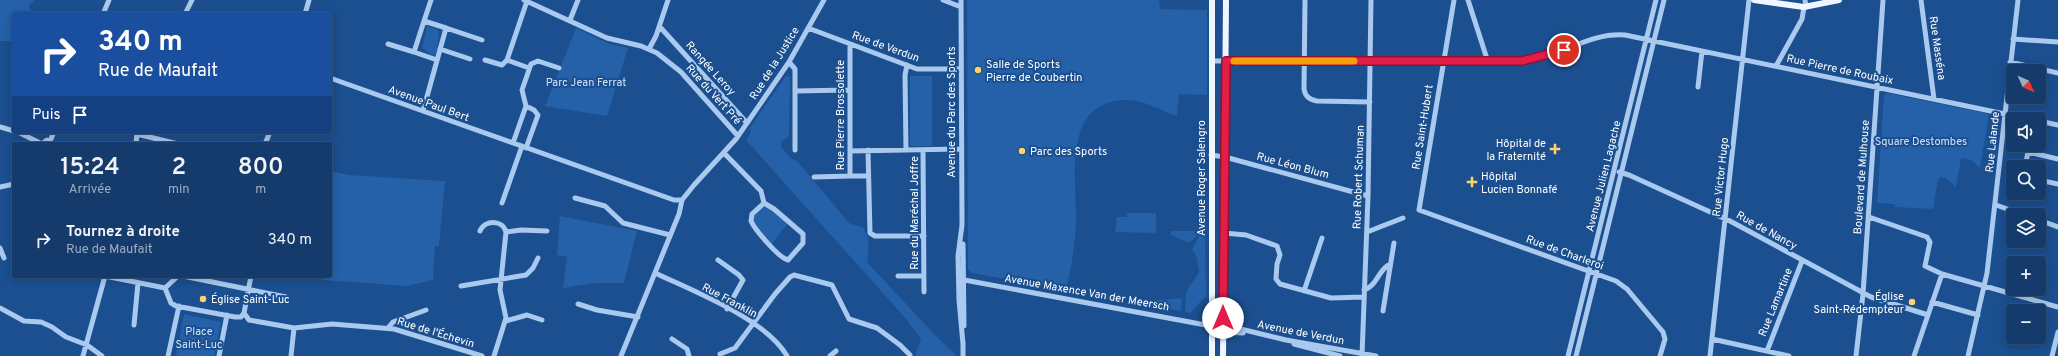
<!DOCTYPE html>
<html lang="fr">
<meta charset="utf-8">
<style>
:root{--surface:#143b6b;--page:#214673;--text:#f1f3f6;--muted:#9dadc1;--line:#33557e}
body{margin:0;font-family:Overpass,sans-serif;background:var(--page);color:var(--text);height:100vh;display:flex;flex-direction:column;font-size:15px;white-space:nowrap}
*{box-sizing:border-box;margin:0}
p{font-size:13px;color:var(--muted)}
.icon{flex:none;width:22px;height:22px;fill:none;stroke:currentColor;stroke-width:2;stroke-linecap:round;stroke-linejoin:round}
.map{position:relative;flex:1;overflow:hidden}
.panel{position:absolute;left:12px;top:142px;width:320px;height:136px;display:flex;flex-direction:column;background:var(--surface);border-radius:4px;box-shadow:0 2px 10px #0003,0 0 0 1px var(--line)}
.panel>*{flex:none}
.guide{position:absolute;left:12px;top:12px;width:320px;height:122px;border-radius:4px;box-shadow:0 2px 10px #0003,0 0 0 1px var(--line);background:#1a4fa0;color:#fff;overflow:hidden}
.needle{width:26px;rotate:135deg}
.fabs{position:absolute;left:2006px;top:64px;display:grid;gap:8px}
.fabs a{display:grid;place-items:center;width:40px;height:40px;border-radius:4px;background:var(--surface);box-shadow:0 2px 10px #0003,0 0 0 1px var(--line);font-size:20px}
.pin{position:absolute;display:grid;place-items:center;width:34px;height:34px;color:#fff;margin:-17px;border:2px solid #fff;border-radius:50%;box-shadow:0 1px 4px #0007}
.me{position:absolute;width:44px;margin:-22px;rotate:0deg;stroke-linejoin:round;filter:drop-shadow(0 0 3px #0008)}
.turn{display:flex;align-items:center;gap:14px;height:84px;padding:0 20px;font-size:18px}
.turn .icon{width:52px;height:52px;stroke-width:2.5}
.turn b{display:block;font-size:28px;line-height:34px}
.then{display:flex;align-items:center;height:38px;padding:0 20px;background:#0003;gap:8px;font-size:15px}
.eta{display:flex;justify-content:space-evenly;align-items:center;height:68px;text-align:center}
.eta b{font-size:24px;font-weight:600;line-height:28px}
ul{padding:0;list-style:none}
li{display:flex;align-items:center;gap:12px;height:60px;padding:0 20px}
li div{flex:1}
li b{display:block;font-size:15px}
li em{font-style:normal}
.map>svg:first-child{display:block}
.green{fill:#2461a8}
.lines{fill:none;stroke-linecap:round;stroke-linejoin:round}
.minor{stroke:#a9c9ee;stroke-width:5}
.major{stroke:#f0f6ff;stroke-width:6}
.route-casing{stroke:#92132f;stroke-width:10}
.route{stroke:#e11d48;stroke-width:7}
.slow{stroke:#f59e0b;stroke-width:7}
.poi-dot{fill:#ffd166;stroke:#1b4f8f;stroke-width:1.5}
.labels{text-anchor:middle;stroke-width:4;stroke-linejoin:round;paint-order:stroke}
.street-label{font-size:11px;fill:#fff;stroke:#1b4f8f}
.poi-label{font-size:11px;fill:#fff;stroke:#1b4f8f;text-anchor:start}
.park-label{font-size:11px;fill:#cfe3fa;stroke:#1b4f8f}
</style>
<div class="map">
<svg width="2058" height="356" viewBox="0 0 2058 356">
<rect width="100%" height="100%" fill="#1b4f8f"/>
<path class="green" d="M0,0H34L29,6L34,14H14V41H0Z
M967,0H1159L1160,9L1207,10V95L1179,94L1177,116C1161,111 1143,99 1125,100C1061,102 1077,180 1076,224C1075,247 1071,268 1066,290L972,273L968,270Z
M427,26L437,29L439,32L437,52L434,56L422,48Z
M576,28L609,44L628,48L607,116L545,106Z
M786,76L790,77L789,136L781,142V147L792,159L797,161L850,224L863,227L869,240L867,262L934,334L957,356H915L921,339L906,319L746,140L751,132L749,129Z
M910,76H932V146H910Z
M1887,93L1989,114L1980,168L1971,160L1961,158L1956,187L1947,179L1941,177L1938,179L1933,209L1894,207L1895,204L1877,203L1884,96Z
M330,171L349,175L445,181L439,246H435L433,280L407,286L322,280V276H330Z
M763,206L773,210L788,223L771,245L766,240L752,220L753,215Z
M1127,213H1156V233L1115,232L1117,217H1127Z
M560,216L637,231L624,283H595L563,288L567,257L557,255Z
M1171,231H1199L1196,237L1189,243L1171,235Z
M1201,232L1205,233L1206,296L1190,313L1185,312L1186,292L1199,272L1196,255L1192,250Z
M1182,298L1181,311L1148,305L1149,301Z
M184,314L221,322L214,356H176Z"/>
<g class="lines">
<path class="minor" d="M524,0L607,38L641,46L657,53L681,72L738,136
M943,0L961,7
M961,0L962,225L958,256L959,300L963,344
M1305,0L1304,89C1305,96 1310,100 1317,101L1370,102
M1454,0L1419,210L1616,281L1627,289L1663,332L1665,339L1660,356
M1468,0L1488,62
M1805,0L1806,7
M1921,0L1934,99
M527,1L507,60L529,68
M103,14L109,0
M185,14L192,0
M305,14L309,0
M570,20L578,0
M424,21L414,52L437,60
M660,27L747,123
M446,28L482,40
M808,28L917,69H961
M2013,39L2058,42
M388,44L414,52
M440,49L470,59
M649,49L656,36L668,0
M485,60L502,65L507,60
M1212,61H1522C1558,59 1588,32 1625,35L2029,119
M789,62L795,69V150
M2010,62L2058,73
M1776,66L1802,19L1804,7
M330,78L674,200H682
M1698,87L1702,51
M795,91L849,90
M423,111L446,28L424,21L431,0
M2039,121L2058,125
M0,127L14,131
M18,132L42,144
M137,134L178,144
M50,141L54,132
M513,143L526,106L522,90L531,64L538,61L559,68
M42,144L47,140L53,144
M136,144L137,132
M265,144L270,132
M526,148L538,115L534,110L526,106
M868,150L870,233L875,236H924
M906,150L905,75L907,65
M923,150L924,292
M850,151L961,149
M724,153L761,191L764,203L752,214L751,221C755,230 779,258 788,260L803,243V234L774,209L764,203
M1211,155L1225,157L1368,196
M2025,167L2028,152L2058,159
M1619,172L1629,175L1730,221L1871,297L1928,315
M850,176H868
M814,177L850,176V44
M2039,180L2058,184
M0,187L14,184
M575,198L605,206L623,223L670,235
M502,203L522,146
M1996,205L2024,215
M1869,217L1927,237L1930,242L1925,266L1942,274L2058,307
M2039,220L2058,227
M480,231C485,219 503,220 506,232
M1367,232L1403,218
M1224,233L1246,235L1277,246L1280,255L1277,264L1276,279L1280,284L1331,298L1364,297
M963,244L964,326
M0,248L4,258
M718,260L739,275L743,280L727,309
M655,273C693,291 766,319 787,356
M105,276L165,288
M183,276L286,297
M898,276H924
M959,279L1211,326L1224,325L1286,340L1376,356
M461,286L526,275L533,268L538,258
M165,288L171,303L176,306L235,317H241L244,313
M165,288L178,276
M1364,290C1377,286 1378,270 1390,264
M1304,291L1322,238
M1932,302L1978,315
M578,304L597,310L638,317
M0,308L24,321L41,322L52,327L66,337L87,345L102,356
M1383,311L1394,243
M244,313L249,320L294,328L332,324L394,329L482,356
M244,313L251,276
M506,321L527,315L542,320
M134,325L138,283
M1212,326L1224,332L1243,333
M388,328L393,322L426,310
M672,339L687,349L689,356
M1712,339L1789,356
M1294,344L1340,356
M1767,351L1802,261
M720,354L735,348L775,294L790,277L794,275L832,285L849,319L877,328L900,345L910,355
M83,356L105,276
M168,356L179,306
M219,356L227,315
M291,356L294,328
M494,356L506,318L500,290L506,232L521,230L547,231
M621,356L679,214L682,200L694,185L736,139L789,62L824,0
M830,356L836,351
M963,356V342
M1362,356L1368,196L1371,0
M1568,356L1656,0
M1576,356L1664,0
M1710,356L1749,0
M1856,356L1863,294L1883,0
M1914,356L1942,274
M1968,356L1987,273L2018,0
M2052,356L2058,332"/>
<path class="major" d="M1754,0L1804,7L1839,0
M1212,356V0
M1223,356L1226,0"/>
</g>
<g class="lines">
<defs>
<path id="route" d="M1223,318L1226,61H1522L1564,50"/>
</defs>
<use href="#route" class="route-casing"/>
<use href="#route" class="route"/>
<path class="slow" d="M1234,61H1354"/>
</g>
<g class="poi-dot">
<circle cx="978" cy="70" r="4"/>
<path d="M1553 143h4v4h4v4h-4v4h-4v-4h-4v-4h4z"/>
<circle cx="1022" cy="151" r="4"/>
<path d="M1470 176h4v4h4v4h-4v4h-4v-4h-4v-4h4z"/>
<circle cx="203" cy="299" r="4"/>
<circle cx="1912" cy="302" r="4"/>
</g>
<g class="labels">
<g class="street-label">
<text transform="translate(886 46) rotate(20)" y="4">Rue de Verdun</text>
<text transform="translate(1938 48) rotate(82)" y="4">Rue Masséna</text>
<text transform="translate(774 63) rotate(-58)" y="4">Rue de la Justice</text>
<text transform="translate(711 68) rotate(48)" y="4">Rangée Leroy</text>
<text transform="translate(1840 69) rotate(12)" y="4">Rue Pierre de Roubaix</text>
<text transform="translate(714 94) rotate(48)" y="4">Rue du Vert Pré</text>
<text transform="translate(429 103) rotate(20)" y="4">Avenue Paul Bert</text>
<text transform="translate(951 112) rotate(-90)" y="4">Avenue du Parc des Sports</text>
<text transform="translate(840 115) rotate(-90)" y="4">Rue Pierre Brossolette</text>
<text transform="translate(1422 127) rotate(-81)" y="4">Rue Saint-Hubert</text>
<text transform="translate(1992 142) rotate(-84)" y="4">Rue Lalande</text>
<text transform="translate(1293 165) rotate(15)" y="4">Rue Léon Blum</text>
<text transform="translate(1603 176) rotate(-76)" y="4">Avenue Julien Lagache</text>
<text transform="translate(1358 177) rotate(-88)" y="4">Rue Robert Schuman</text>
<text transform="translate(1720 177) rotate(-84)" y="4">Rue Victor Hugo</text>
<text transform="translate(1861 177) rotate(-86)" y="4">Boulevard de Mulhouse</text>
<text transform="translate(1201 178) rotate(-90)" y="4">Avenue Roger Salengro</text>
<text transform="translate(914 213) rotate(-90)" y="4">Rue du Maréchal Joffre</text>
<text transform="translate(1767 230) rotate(29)" y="4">Rue de Nancy</text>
<text transform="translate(1565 252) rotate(20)" y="4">Rue de Charleroi</text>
<text transform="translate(1087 292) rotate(10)" y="4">Avenue Maxence Van der Meersch</text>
<text transform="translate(730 300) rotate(28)" y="4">Rue Franklin</text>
<text transform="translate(1775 302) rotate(-68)" y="4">Rue Lamartine</text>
<text transform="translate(436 332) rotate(17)" y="4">Rue de l'Échevin</text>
<text transform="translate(1301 332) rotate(11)" y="4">Avenue de Verdun</text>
</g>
<g class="poi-label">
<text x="986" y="68">Salle de Sports<tspan x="986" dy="13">Pierre de Coubertin</tspan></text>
<text x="1546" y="147" text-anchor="end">Hôpital de<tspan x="1546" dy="13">la Fraternité</tspan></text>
<text x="1030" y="155">Parc des Sports</text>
<text x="1481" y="180">Hôpital<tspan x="1481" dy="13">Lucien Bonnafé</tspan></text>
<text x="1904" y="300" text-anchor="end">Église<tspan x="1904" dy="13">Saint-Rédempteur</tspan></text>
<text x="211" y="303">Église Saint-Luc</text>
</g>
<g class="park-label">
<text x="586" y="86">Parc Jean Ferrat</text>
<text x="1921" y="145">Square Destombes</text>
<text x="199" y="335">Place<tspan x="199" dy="13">Saint-Luc</tspan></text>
</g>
</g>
</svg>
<div class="fabs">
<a><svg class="needle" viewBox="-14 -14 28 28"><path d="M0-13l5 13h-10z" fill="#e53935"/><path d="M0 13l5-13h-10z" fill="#9dadc1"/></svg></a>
<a><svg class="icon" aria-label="sound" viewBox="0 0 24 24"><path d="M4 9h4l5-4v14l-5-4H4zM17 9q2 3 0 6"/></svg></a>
<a><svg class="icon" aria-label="search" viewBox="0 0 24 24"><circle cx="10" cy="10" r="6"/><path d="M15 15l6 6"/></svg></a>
<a><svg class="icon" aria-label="layers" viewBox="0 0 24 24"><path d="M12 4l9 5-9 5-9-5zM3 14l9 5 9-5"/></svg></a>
<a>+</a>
<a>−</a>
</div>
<div class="pin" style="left:1564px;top:50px;background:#d93025"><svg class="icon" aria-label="arrive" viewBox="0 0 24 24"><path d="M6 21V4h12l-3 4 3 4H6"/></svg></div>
<svg class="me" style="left:1223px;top:318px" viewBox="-20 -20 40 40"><circle r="19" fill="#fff"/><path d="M0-13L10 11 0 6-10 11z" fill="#e11d48"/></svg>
<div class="guide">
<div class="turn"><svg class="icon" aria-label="right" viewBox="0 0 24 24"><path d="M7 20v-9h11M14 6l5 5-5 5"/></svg><div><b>340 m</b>Rue de Maufait</div></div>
<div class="then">Puis<svg class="icon" aria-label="arrive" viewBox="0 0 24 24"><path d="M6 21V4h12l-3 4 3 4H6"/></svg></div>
</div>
<section class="panel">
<div class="eta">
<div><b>15:24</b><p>Arrivée</p></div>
<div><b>2</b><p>min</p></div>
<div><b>800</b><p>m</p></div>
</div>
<ul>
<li><svg class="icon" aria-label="right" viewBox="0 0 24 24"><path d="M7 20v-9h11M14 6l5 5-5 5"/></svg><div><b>Tournez à droite</b><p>Rue de Maufait</p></div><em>340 m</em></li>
</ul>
</section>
</div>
